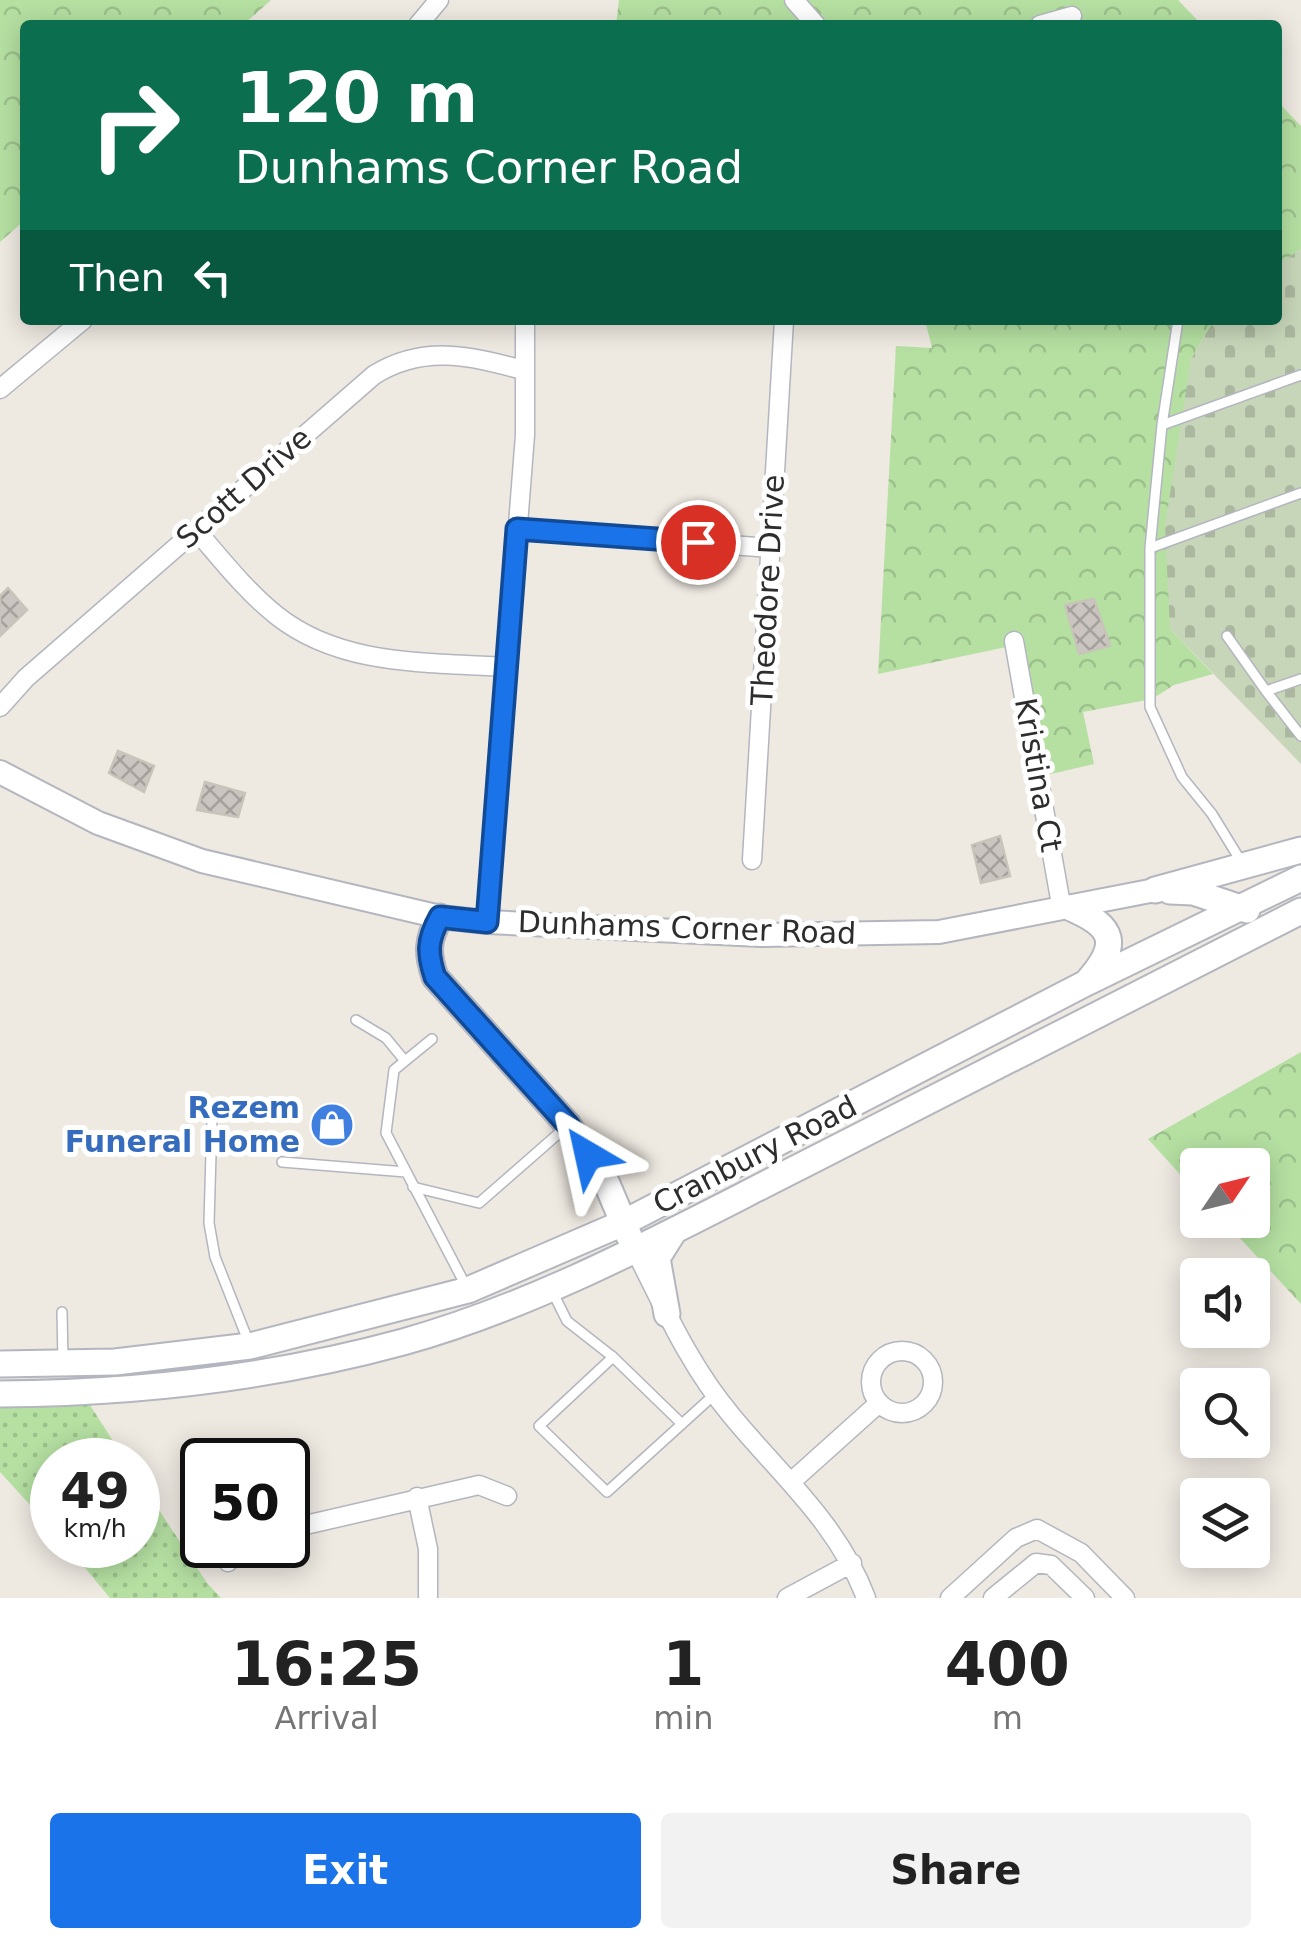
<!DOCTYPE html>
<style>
:root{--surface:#fff;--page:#f2f2f2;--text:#222;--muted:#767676;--accent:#1a73e8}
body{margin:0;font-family:"DejaVu Sans",sans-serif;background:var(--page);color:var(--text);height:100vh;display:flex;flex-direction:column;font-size:38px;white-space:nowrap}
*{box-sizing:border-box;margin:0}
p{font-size:32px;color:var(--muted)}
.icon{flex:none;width:55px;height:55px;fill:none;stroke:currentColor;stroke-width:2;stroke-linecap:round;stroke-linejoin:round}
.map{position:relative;height:1598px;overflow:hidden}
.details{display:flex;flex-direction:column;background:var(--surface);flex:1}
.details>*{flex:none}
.hud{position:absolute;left:20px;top:20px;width:1262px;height:305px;border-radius:10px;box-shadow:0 5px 25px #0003;background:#0b6e4f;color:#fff;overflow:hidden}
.needle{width:65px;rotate:55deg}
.fabs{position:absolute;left:1180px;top:1148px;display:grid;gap:20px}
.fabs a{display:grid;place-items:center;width:90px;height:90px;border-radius:10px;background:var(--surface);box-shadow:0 5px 25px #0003;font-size:50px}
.speed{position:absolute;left:30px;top:1438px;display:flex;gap:20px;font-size:50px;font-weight:700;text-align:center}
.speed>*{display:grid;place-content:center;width:130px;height:130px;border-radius:50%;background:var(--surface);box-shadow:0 5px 25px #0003;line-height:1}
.speed small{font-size:25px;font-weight:400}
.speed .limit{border:5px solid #111;border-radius:15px;background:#fff;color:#111}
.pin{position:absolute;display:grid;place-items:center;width:85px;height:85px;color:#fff;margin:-42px;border:5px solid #fff;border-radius:50%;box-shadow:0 2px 10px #0007}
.me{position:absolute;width:110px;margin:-55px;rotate:324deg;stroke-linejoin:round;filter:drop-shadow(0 0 8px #0008)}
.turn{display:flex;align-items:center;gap:35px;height:210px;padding:0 50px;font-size:45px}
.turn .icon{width:130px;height:130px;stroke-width:2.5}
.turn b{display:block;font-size:70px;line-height:85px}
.then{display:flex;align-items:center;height:95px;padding:0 50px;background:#0003;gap:20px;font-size:38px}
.eta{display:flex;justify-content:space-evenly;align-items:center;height:170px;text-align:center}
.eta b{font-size:60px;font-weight:700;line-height:70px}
.cta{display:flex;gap:20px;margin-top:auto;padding:20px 50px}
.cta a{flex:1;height:115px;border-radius:10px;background:var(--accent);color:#fff;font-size:40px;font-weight:700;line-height:115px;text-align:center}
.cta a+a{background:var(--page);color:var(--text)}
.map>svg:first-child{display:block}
.green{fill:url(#green-dots)}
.forest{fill:url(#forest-crowns)}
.cemetery{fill:url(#cemetery-stones)}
.building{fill:url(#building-cross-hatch);stroke:#c9c4ba;stroke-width:2.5}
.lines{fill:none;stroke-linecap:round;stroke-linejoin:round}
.service-casing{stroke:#b4b6bf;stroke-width:12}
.minor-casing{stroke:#b4b6bf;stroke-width:21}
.tertiary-casing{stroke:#b4b6bf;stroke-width:26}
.secondary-casing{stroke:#b4b6bf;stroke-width:29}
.service{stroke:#fff;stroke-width:9}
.minor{stroke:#fff;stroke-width:18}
.tertiary{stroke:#fff;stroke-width:22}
.secondary{stroke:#fff;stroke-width:25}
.route-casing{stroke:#114b97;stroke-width:25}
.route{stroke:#1a73e8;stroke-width:18}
.labels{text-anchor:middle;stroke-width:10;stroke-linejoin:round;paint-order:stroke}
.street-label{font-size:30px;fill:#2d2d2d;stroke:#fff}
.shop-label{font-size:30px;font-weight:bold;fill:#366cbe;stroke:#fff;text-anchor:end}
</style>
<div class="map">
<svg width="1301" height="1598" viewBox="0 0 1301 1598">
<defs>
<pattern id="green-dots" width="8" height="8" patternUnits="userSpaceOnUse" patternTransform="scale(2.5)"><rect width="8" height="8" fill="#b5e0a2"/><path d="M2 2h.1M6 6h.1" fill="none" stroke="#9cc08c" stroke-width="1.8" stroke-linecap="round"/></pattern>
<pattern id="forest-crowns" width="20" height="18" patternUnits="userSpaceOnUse" patternTransform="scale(2.5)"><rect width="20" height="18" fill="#b5e0a2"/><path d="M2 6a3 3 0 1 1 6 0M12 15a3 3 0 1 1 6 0" fill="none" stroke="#9cc08c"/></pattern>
<pattern id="cemetery-stones" width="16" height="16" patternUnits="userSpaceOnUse" patternTransform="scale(2.5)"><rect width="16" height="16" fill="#c7d6b9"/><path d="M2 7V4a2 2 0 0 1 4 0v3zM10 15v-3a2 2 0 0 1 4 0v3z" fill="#abb89f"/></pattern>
<pattern id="building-cross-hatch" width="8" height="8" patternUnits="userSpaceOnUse" patternTransform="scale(2.5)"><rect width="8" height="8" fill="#cac5c0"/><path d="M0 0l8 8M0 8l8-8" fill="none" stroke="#a4a09c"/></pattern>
</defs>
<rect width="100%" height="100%" fill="#eee9e1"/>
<path class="green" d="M0,1393L83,1394L125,1460H52V1529L0,1472Z
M138,1478L207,1583L221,1598H110L66,1545H138Z"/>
<path class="forest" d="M0,0H271L243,25H25V220L0,242Z
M619,0H1178L1202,25H616Z
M1278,102L1301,126V249L1278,264Z
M925,320H1214L1191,359L1170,629L1213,674L1174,685L1152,699L1083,712L1094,764L1042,776L1011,646L878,674L896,346L932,348Z
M1301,1052V1304L1223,1220H1252V1165H1198L1197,1193L1148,1139Z"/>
<path class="cemetery" d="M1301,249V764L1170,629L1165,526L1191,359L1214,320H1278V264Z"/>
<path class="building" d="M8,588L27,610L0,636V596Z
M1094,599L1110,646L1079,654L1065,605Z
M118,751L154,766L144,792L109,773Z
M205,782L245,793L238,817L197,810Z
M1000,836L1010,876L981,883L972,845Z"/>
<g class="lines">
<defs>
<path id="service" d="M1162,425L1178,320
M1150,548L1301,493
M1227,636L1266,691
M1301,679L1266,691L1301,736
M1242,863L1212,814L1182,777L1150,707V548L1162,425L1301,375
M356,1020L386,1038L405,1061
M432,1039L394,1070L386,1133L467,1288
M212,1118L209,1223L215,1257L249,1343
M282,1162L406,1172
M413,1187L479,1203L566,1127
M553,1293L567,1321L613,1357L539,1426L607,1492L715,1394
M62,1312L63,1362
M612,1356L682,1424"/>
<path id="minor" d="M794,0L816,25
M418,25L439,0
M1040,25L1072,16
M0,389L83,320
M517,529L770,548
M196,530C221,559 246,591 276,615C341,667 428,662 507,667
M1014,641L1062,910
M0,707L26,678L374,375C424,344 470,356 523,370
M752,860L784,320
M487,922L525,435V320
M635,1250C664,1307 689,1365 731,1415C780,1475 838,1523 866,1598
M871 1382a31 31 0 1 1 62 0a31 31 0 1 1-62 0Z
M791,1482L879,1403
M417,1497L428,1549V1598
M288,1529L479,1485L507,1496
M228,1562L241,1545
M787,1598L852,1563
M950,1598L1016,1538L1037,1529L1081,1553L1125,1598
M993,1598L1036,1563L1051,1565L1085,1598"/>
<path id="tertiary" d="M0,772L98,823L202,861L440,917L487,922L761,935L939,932L1155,890"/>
<path id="secondary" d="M1155,890L1301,850
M1170,891L1193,892L1247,910
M1071,908C1115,927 1120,944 1088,981
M440,917C427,940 427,953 435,977L568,1125L607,1184L629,1236
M667,1314L657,1258L674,1231
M0,1364L115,1362L250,1346L468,1290L623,1223L1086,983L1301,878
M0,1394C137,1393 271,1378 403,1342C543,1303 674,1230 803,1165C969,1080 1135,996 1301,911"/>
</defs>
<use href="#service" class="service-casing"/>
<use href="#minor" class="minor-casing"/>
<use href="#tertiary" class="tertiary-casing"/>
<use href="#secondary" class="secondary-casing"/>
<use href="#service" class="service"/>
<use href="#minor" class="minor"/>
<use href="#tertiary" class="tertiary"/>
<use href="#secondary" class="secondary"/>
</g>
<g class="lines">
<defs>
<path id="route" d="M588,1155L568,1125L435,977C427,953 427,940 440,917L487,922L517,529L698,542"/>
</defs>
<use href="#route" class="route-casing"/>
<use href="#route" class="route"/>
</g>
<defs>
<symbol id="shop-disc" viewBox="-11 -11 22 22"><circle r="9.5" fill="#3f7fe0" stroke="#fff"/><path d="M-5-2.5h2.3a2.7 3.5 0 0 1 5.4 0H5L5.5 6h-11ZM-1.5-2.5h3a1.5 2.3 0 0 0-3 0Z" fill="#fff"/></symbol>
</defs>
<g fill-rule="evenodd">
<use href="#shop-disc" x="307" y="1100" width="50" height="50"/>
</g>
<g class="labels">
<g class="street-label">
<text transform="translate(244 488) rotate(-41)" y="10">Scott Drive</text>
<text transform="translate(768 590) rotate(-87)" y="10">Theodore Drive</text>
<text transform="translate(1038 775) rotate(80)" y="10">Kristina Ct</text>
<text transform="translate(687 928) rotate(2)" y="10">Dunhams Corner Road</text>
<text transform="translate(755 1155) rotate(-27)" y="10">Cranbury Road</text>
</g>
<g class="shop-label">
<text x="300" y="1118">Rezem<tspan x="300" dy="34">Funeral Home</tspan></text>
</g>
</g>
</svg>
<div class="fabs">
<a><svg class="needle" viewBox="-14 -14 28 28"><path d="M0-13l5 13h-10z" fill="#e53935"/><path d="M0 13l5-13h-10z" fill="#767676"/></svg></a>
<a><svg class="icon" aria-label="sound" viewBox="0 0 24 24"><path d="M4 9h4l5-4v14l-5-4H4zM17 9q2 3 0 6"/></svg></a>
<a><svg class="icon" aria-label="search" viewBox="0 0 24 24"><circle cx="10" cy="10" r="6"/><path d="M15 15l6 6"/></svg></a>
<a><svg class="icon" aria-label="layers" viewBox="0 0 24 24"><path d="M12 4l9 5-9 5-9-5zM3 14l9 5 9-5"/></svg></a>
</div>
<div class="speed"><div>49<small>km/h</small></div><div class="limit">50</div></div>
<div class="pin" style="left:698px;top:542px;background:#d93025"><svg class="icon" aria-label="arrive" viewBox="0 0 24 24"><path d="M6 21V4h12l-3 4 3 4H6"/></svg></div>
<svg class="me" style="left:588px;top:1155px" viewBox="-20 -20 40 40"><path d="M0-17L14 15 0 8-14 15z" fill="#1a73e8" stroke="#fff" stroke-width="4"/></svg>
<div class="hud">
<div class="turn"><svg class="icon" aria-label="right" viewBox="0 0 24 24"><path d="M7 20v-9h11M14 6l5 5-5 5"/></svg><div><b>120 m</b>Dunhams Corner Road</div></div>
<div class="then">Then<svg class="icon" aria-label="left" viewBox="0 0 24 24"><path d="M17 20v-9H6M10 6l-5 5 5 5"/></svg></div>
</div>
</div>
<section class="details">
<div class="eta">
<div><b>16:25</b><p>Arrival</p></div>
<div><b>1</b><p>min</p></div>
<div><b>400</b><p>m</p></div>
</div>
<div class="cta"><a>Exit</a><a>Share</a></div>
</section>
